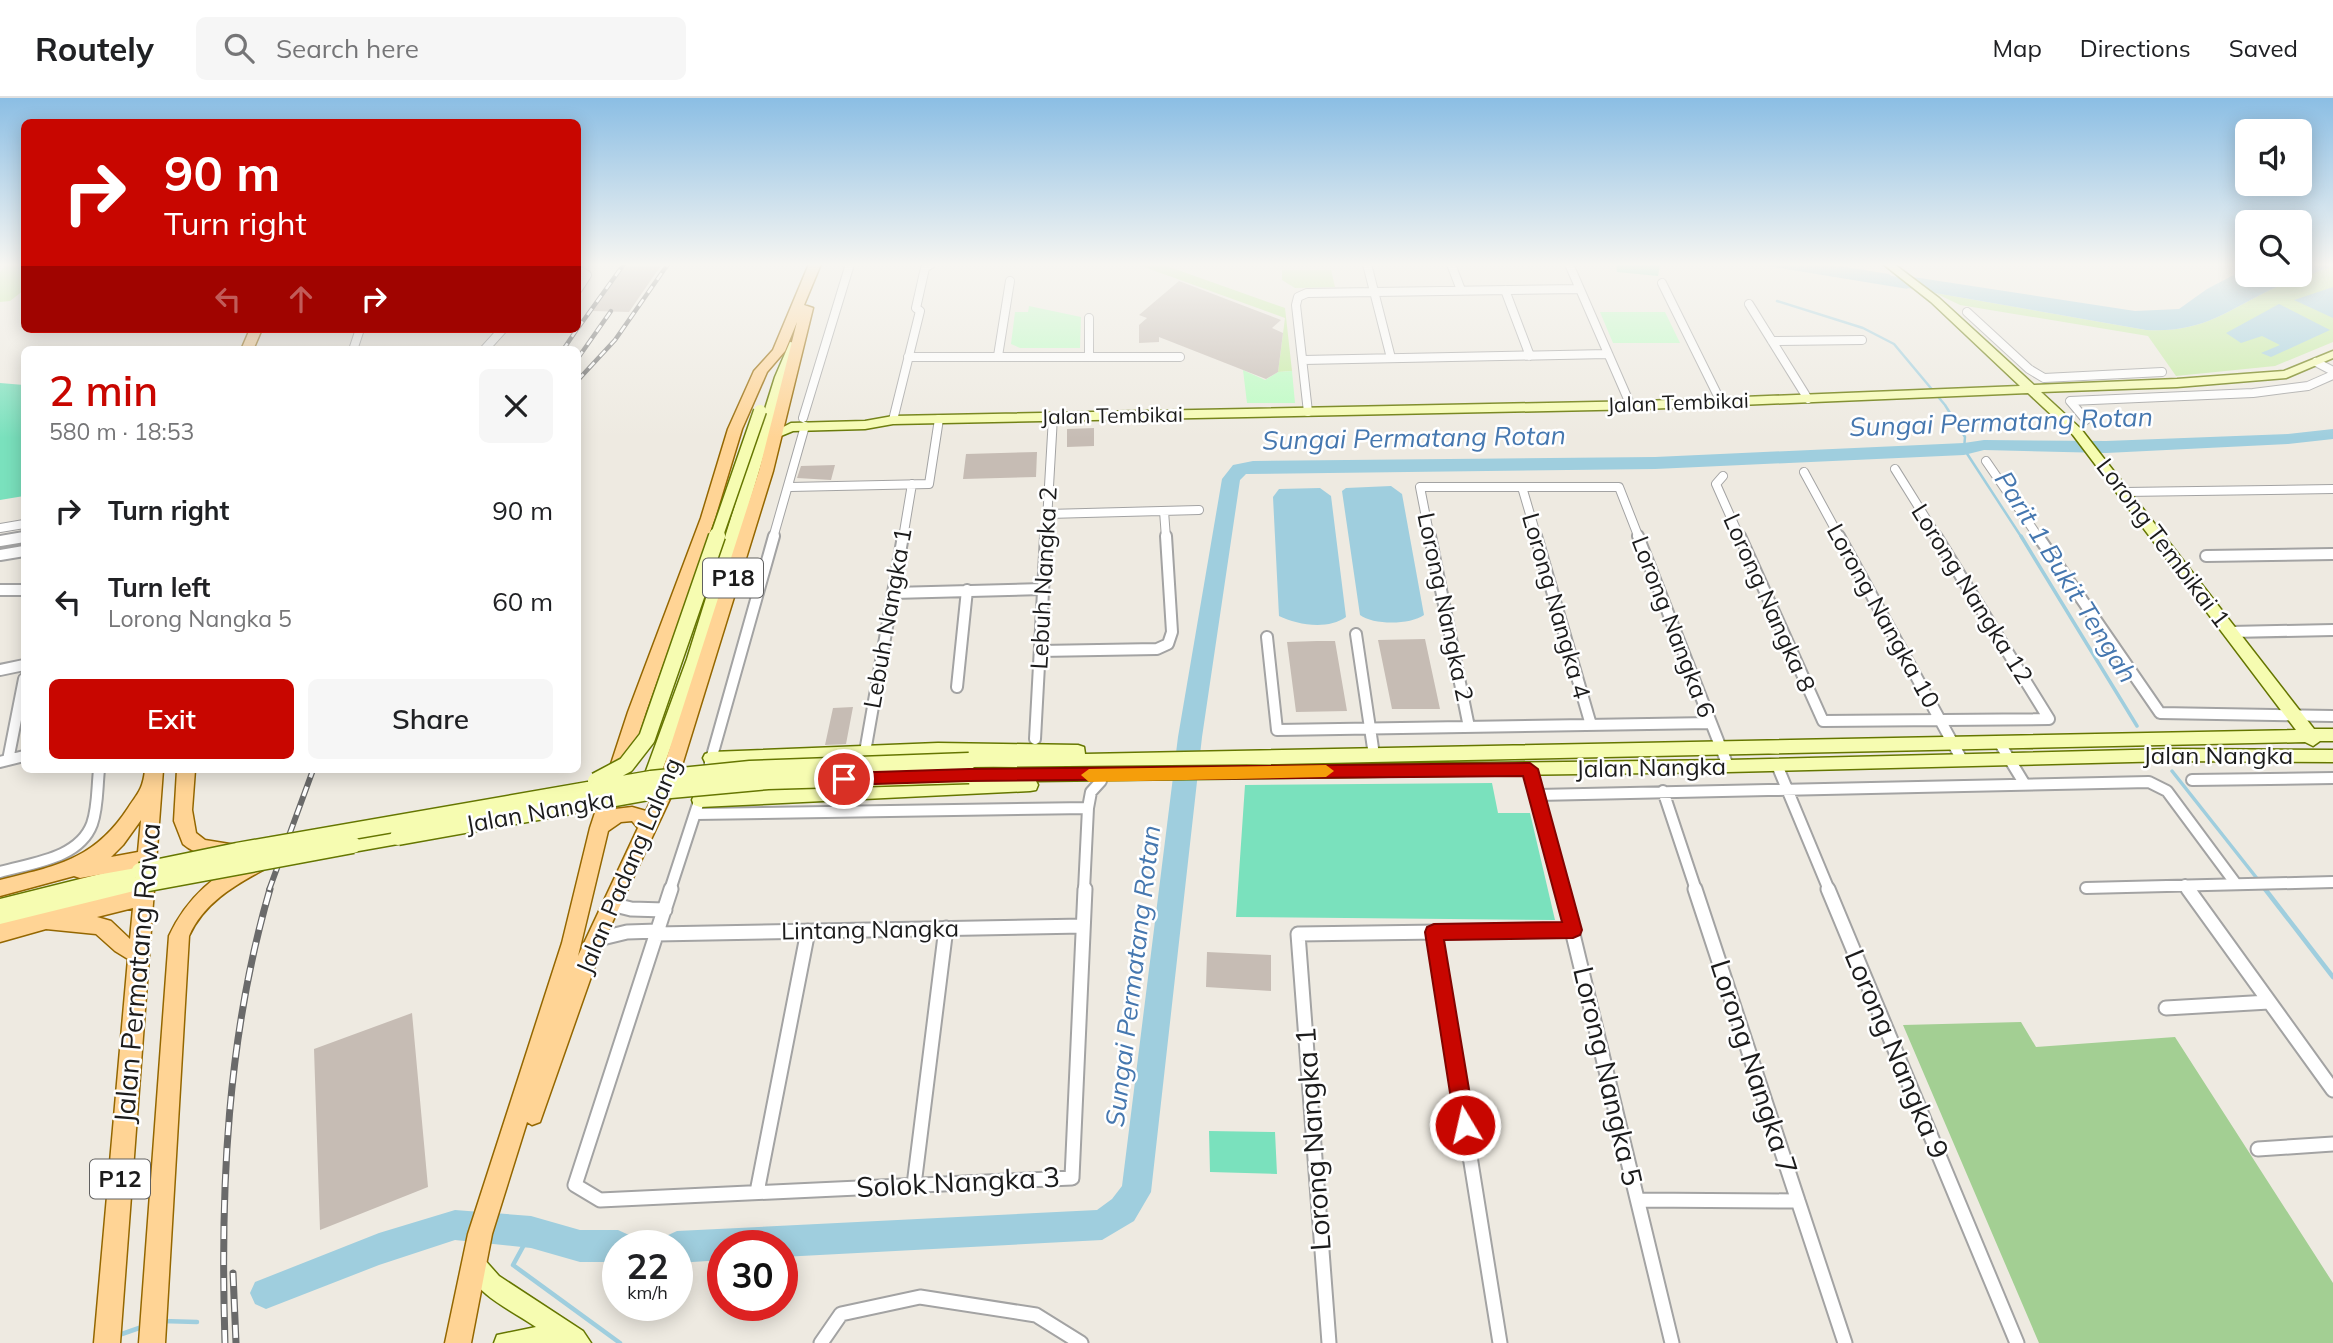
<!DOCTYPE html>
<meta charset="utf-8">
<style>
:root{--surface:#fff;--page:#f6f6f6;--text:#202124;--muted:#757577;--line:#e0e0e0;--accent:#c80600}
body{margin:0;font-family:Mulish,sans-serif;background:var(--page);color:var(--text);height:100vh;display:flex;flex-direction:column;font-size:26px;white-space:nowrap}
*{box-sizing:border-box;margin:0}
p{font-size:23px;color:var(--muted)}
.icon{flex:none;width:38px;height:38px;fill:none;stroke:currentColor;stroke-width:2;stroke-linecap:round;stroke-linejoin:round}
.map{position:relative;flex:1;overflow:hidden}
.side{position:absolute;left:21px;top:248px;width:560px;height:427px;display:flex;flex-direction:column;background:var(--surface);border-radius:10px;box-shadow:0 4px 18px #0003}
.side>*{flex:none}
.guide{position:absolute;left:21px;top:21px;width:560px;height:214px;border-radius:10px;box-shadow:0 4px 18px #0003;background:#c80600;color:#fff;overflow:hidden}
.tools{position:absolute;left:2235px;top:21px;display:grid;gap:14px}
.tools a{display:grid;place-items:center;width:77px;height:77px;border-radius:10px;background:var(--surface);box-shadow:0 4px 18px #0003;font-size:35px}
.speed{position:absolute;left:602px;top:1132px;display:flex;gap:14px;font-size:35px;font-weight:700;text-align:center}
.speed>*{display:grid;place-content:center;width:91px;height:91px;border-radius:50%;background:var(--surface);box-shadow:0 4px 18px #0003;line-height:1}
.speed small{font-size:18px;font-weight:400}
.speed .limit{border:10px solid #d22;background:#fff;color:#111}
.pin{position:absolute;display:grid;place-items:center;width:60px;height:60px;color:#fff;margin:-30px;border:4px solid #fff;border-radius:50%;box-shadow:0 2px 7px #0007}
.me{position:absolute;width:77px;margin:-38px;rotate:351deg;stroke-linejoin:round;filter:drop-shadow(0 0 5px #0008)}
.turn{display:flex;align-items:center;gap:24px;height:147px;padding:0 28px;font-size:32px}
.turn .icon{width:91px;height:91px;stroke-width:2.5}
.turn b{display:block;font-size:49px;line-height:60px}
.lanes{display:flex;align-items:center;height:66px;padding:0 28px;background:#0003;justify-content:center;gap:35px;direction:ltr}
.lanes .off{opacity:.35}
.round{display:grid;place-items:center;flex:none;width:74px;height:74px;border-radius:10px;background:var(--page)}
.summary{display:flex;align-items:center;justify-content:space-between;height:119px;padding:0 28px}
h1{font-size:42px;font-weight:600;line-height:52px;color:var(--accent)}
.cta{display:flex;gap:14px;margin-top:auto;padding:14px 28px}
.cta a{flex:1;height:80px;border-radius:10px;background:var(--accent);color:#fff;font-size:28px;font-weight:600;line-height:80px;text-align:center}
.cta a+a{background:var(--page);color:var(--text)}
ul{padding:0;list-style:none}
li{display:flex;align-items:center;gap:21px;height:91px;padding:0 28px}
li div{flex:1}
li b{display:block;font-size:26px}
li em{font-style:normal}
header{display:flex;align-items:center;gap:42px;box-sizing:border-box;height:98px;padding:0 35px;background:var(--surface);border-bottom:2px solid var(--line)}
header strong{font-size:33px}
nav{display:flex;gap:38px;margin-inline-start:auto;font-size:24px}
.search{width:490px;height:63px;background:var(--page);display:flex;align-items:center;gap:18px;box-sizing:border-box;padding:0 24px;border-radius:10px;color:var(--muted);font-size:26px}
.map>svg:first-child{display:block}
.grass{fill:#c5eba3}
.forest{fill:#a3cf93}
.park{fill:#bafcc1}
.pitch{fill:#7ae1bd}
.water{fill:#9fcede}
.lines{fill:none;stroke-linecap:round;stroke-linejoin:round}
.stream-far2{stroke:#9fcede;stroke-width:2.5}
.stream-far1{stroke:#9fcede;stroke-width:3.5}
.stream{stroke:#9fcede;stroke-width:4.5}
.river{fill:#9fcede;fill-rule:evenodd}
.building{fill:#c6bcb4}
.street-far2-casing{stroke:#a3a3a3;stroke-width:10}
.street-far1-casing{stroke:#a3a3a3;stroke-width:14}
.street-casing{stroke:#a3a3a3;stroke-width:17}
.secondary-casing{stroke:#657600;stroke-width:3}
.primary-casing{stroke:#946700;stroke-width:3}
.street-far2{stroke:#fff;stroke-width:8}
.street-far1{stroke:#fff;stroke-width:10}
.street{stroke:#fff;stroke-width:13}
.secondary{fill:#f6fcb1;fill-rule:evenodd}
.primary{fill:#ffd495;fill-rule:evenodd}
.rail-far2-casing{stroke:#6a6a6a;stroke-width:4.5}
.rail-far1-casing{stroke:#6a6a6a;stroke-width:6}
.rail-casing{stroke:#6a6a6a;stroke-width:7}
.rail-far2{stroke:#fff;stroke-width:2.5;stroke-dasharray:8;stroke-linecap:butt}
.rail-far1{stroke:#fff;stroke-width:3.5;stroke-dasharray:10;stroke-linecap:butt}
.rail{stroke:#fff;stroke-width:4.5;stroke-dasharray:13;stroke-linecap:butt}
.secondary-bridge-far1-casing{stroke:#657600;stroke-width:15;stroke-linecap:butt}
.secondary-bridge-casing{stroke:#657600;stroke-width:19;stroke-linecap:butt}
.secondary-bridge-far1{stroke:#f6fcb1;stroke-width:12}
.secondary-bridge{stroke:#f6fcb1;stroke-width:16}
.route{fill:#c80600;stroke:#820400;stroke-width:2}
.slow{fill:#f59e0b}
.labels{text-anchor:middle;stroke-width:5;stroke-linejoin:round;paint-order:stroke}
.far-street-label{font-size:21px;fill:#1c1c1c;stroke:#fff}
.shield{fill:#fff;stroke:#606060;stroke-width:2}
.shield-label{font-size:23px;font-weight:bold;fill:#1c1c1c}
.street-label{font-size:24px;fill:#1c1c1c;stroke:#fff}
.water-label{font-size:26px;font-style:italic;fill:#4577af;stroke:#fff}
.near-street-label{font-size:28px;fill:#1c1c1c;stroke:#fff}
</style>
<header>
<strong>Routely</strong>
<div class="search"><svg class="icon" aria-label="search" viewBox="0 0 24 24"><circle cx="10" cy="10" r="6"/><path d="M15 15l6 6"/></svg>Search here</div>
<nav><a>Map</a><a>Directions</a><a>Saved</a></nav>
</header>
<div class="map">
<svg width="2333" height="1245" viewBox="0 0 2333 1245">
<rect width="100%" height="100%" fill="#eeeae1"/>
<path class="grass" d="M7,166H24V192L10,203L0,204V174Z
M1136,166H1161L1285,210L1292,273L1278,274L1285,220Z
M2333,168V244L2275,268L2176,278L2148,238L1960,207L1935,195L2146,232C2202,235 2225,214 2272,191C2292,182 2313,176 2333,168Z
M1282,172H1331L1335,189L1295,190L1282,182Z"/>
<path class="forest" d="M2021,924L2036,949L2175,939L2333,1185V1245H2039L1903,927Z"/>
<path class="park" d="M1029,208L1081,219L1080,250H1020L1011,246L1015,214H1028Z
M1600,214H1665L1680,245H1613Z
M1243,272L1265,282L1278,274L1292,273L1295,305H1247Z"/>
<path class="pitch" d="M1616,166H1660L1658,178L1617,174Z
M0,285L24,287V398L0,402Z
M1492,685L1498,715H1530L1555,822L1236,819L1245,687Z
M1209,1033L1275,1034L1277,1076L1210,1074Z"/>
<path class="water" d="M1755,166H1827L1889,176L1908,191Z
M2300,166H2333V168C2313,176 2292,182 2272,191C2225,214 2202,235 2146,232L1935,195L1913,179L2135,213L2179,211L2207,191L2247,170V177H2300Z
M2333,189V220L2294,202Z
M2279,206L2330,232L2271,259L2261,255L2280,247L2262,238L2241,245L2226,235Z
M1391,388L1402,396L1424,517C1410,527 1373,527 1360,517L1342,393L1346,390Z
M1320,390L1331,398L1346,519C1328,532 1297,527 1279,518L1273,399L1279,391Z"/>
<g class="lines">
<path class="stream-far2" d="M1777,203L1863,230L1894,246L1945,307L1965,339L1964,351L2022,440"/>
<path class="stream-far1" d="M2021,438L2137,628
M2172,673L2259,783
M2264,789L2267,792"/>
<path class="stream" d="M2265,791L2333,879
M531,1134L513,1167L620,1245
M162,1223L197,1224
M119,1237L142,1229"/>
<path class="river" d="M1872,175L1955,188L1963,193L1955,198L1866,183L1864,180L1866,177Z
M2333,331V341L2288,346L2106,355L1984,352L1964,357L1655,371L1246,376L1240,382L1202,639L1151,1094L1134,1123L1102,1142L782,1159V1148H723V1162L677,1165V1148H662L666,1138L677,1133L1097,1112L1112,1101L1122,1088L1178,639L1222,381L1233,367L1253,363L1655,359L1964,345L1984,342L2106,343L2288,336Z
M455,1112L531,1118L580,1132H618L629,1137L634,1148H618V1164H580L531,1150L455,1142L379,1167L266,1211L255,1206L250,1195L255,1184L379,1135Z"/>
</g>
<path class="building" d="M626,166H662L629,214L592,213Z
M1179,183L1281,222L1272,230L1283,235L1278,274L1266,281L1159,239V244L1139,245V227L1147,220L1139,217Z
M1094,330V348L1067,349V331Z
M1037,354L1036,379L963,381L966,356Z
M835,367L831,382L797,380L801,368Z
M1425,541L1440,611H1392L1378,542Z
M1317,543H1335L1347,613L1296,614L1287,544Z
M853,609L846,646L825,647L833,610Z
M1207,854L1271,857V893L1206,889Z
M412,915L428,1089L320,1132L314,951Z"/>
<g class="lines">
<defs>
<path id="street-far2" d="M1367,166L1391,260
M1451,166L1461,192
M1569,166L1631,308
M1662,185L1721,304
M578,191L587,177L580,173
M1505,192L1530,258
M1749,206L1808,301
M1967,214L2029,271L2044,280L2162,274
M1089,220V257
M1772,243L1862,242
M353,252L360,231
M484,252L503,231
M998,258L1010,183
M908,259H1180
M1303,262L1607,256
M2316,264L2333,273
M1308,314L1296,207L1298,199L1307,195L1579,191
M803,320L850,166
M893,322L920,213L916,210L925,170L931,166
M2086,322L2070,303L2253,295L2308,288L2333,277
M1986,363L2039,440
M1895,371L1938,440
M1804,374L1840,440
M1723,378L1716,386L1740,440
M790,389L929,386L939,321
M1522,389L1537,440
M2124,394L2333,391
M1164,413L1166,440
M1048,416L1199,412
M0,430L24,426
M17,440L24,439
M773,440L805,328
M903,440L912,386
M1046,440L1053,319
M1430,440L1420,389H1619L1639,440"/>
<path id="street-far1" d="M1430,438L1469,629
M1536,438L1591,627
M1638,438L1728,668
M1740,438L1823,623L2049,621
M1839,438L1962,662
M1936,438L2049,621
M2038,438L2160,615L2333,618
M0,443L24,439
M0,457L24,453
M2206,458L2333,456
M0,492H24
M893,495L1043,491
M2230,534L2333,532
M1356,536L1374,657
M1267,539L1277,632L1710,625
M1040,553L1157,551L1168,546L1172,534L1166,438
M0,572L24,567
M957,589L967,492
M1035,641L1046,438
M1999,644L2024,685
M865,654L903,438
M8,662L24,581
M0,664L24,658
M710,665L774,438
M1777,667L1829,792
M1530,671L1562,792
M2192,682L2333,680
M1663,693L1696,792
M1538,697L2149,684L2167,693L2236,786
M696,716L1088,710
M0,774C31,765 79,761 92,726C98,709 97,689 99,672
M2185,787L2189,792
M2086,790L2333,784
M670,792L701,697
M1084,792L1088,710L1091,694L1101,683"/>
<path id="street" d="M671,791L575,1087L600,1102L1072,1080L1085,791
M1562,791L1672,1245
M1695,791L1845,1245
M1828,791L2017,1245
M2188,791L2333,992
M611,806L631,811L665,812
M1434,834L1500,1245
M656,836L1083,828
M594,842L627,834L658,833
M2166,910L2269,904
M2258,1051L2333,1046
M914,1087L946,830
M757,1094L808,833
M1638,1102L1798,1103
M821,1245L841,1216L920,1199L1036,1217L1081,1245
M1329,1245L1298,836L1573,832"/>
<path id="secondary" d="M1883,166H1894L1939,200L2034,287L2177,281L2284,273L2333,253V260L2286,280L2177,289L2041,294L2081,331L2314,631H2333V643H2320L2313,648L2305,644L1277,666L969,669L963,667L961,663L967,658L938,657L711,666L705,664L703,660L705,656L711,654L938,645L1078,647L1084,649L1085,656L2296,632L2073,337L2028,295L1644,311L893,326L865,331L793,333L776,340L770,336L703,561L659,681L655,699H643L641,694L643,681L687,561L775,279L790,244L800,246L770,336L791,325L865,323L893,318L1644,303L2020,288L1931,204Z
M2172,651L2333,652V664L2172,663L1728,674L1036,683L1038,687L1036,692L1030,693L700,709L694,707L692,702L694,697L700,695L970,683L963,681L961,677L963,673L969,671L1728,662Z
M398,732L404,734L407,739L404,744L398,746L353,754L347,752L344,747L347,742L353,740Z
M140,766L146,768L149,773L146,778L140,780L144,782L147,787L144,792L0,831V801Z
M475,1157L483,1160L499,1178L583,1233L591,1245H494L497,1237L536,1229C511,1212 476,1197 464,1168L467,1160Z"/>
<path id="primary" d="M809,166H821L804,207L813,210L773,373L675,690L604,842L540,1024L532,1027L527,1024L492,1136L471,1245H445L468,1136L562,845L590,730L628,614L701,420L728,331L754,273L773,252ZM797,224L759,373L657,690L646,713L632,709L615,711L646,614L715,420L742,331L767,274L785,253ZM632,723L638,730L578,858L608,733L621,724Z
M250,231H262L253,252H241Z
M145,672H163L120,1245H94L128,861L115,853L96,836L46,831L0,844V826L134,793L136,770L80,780L74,778L0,798V782C56,768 94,762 128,710C138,695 143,691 145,672ZM141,722L138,754L111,759L123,747ZM133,810L130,841L111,823L97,819Z
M177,672H195L192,712L196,735L205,742L242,748L245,753L242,758C224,764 197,758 183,746L174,723Z
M256,758L263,760L266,766L263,772C233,788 203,806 189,838L165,1245H139L169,838C186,801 217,772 256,758Z"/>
</defs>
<use href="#street-far2" class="street-far2-casing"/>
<use href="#street-far1" class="street-far1-casing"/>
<use href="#street" class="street-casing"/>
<use href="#secondary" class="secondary-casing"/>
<use href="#primary" class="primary-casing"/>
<use href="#street-far2" class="street-far2"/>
<use href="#street-far1" class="street-far1"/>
<use href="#street" class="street"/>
<use href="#secondary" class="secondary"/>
<use href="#primary" class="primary"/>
<defs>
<path id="rail-far2" d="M578,230L624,166
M563,252L577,231
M578,260L611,213
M578,282L615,242L668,166"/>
<path id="rail-far1" d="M269,792L313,672"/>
<path id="rail" d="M233,1175L236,1245
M225,1245C220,1092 227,938 270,791"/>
</defs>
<use href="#rail-far2" class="rail-far2-casing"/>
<use href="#rail-far1" class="rail-far1-casing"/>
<use href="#rail" class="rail-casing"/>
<use href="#rail-far2" class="rail-far2"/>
<use href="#rail-far1" class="rail-far1"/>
<use href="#rail" class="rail"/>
<defs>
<path id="secondary-bridge-far1" d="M716,440L760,313"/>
<path id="secondary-bridge" d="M596,683L626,667L647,640L717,438
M398,739L649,694L768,683L969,677
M140,773L237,753L651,681L750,671L969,663
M138,787L353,747"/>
</defs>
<use href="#secondary-bridge-far1" class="secondary-bridge-far1-casing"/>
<use href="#secondary-bridge" class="secondary-bridge-casing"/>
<use href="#secondary-bridge-far1" class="secondary-bridge-far1"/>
<use href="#secondary-bridge" class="secondary-bridge"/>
</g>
<linearGradient id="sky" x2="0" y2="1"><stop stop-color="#8bbee4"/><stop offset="0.49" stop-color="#f7f6f2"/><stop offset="1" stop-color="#f7f6f2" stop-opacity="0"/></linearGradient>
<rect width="2333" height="340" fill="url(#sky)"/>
<path class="route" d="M1530,665L1538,671L1582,832L1580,837L1573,840L1444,842L1475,1027L1472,1034L1465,1037L1458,1034L1455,1027L1425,834L1427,829L1434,826L1562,824L1523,678L969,683L844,687L838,685L836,681L838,676L844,675L969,671Z"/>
<path class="slow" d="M1326,667L1334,673L1326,679L1089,684L1081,677L1089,671Z"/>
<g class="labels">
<g class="far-street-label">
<text transform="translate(1678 305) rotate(-2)" y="7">Jalan Tembikai</text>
<text transform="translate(1112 318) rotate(-1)" y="7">Jalan Tembikai</text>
</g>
<g class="shield">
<rect x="703" y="460.5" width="60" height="39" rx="5"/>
<rect x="90" y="1061.5" width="60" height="39" rx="5"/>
</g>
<g class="shield-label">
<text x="733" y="488">P18</text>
<text x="120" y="1089">P12</text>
</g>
<g class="street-label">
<text transform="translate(2163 445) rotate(53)" y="8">Lorong Tembikai 1</text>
<text transform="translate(1044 480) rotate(-87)" y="8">Lebuh Nangka 2</text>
<text transform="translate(1972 496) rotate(58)" y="8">Lorong Nangka 12</text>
<text transform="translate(1769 505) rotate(66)" y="8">Lorong Nangka 8</text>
<text transform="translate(1556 508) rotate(74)" y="8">Lorong Nangka 4</text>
<text transform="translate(1445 509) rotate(78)" y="8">Lorong Nangka 2</text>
<text transform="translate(1883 518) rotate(61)" y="8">Lorong Nangka 10</text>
<text transform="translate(888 520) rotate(-80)" y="8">Lebuh Nangka 1</text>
<text transform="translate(1673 529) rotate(69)" y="8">Lorong Nangka 6</text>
<text x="2218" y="666">Jalan Nangka</text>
<text transform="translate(1651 670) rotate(-1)" y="8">Jalan Nangka</text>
<text transform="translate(540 714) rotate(-10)" y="8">Jalan Nangka</text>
<text transform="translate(629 768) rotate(-67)" y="8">Jalan Padang Lalang</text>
<text transform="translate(870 832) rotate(-1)" y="8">Lintang Nangka</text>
</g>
<g class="water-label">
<text transform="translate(2001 324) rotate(-2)" y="9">Sungai Permatang Rotan</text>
<text transform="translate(1414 340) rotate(-1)" y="9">Sungai Permatang Rotan</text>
<text transform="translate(2066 479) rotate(58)" y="9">Parit 1 Bukit Tengah</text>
<text transform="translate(1133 878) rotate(-83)" y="9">Sungai Permatang Rotan</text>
</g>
<g class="near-street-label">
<text transform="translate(137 875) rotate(-85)" y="10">Jalan Permatang Rawa</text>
<text transform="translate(1897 956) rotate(67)" y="10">Lorong Nangka 9</text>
<text transform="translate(1754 969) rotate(72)" y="10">Lorong Nangka 7</text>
<text transform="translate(1608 978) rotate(77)" y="10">Lorong Nangka 5</text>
<text transform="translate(1313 1041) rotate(-94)" y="10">Lorong Nangka 1</text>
<text transform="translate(958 1084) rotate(-3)" y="10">Solok Nangka 3</text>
</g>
</g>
</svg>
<div class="tools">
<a><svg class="icon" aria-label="sound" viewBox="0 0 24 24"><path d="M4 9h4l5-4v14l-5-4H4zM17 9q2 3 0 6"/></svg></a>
<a><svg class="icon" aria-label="search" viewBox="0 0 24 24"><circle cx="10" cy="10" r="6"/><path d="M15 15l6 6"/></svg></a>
</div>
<div class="speed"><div>22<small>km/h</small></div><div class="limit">30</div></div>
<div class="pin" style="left:844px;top:681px;background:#d93025"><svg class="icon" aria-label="arrive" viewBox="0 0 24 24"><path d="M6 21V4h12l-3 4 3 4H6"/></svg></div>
<svg class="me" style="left:1465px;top:1027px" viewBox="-20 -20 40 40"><circle r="17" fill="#c80600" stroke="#fff" stroke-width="3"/><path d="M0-11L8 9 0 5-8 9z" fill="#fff"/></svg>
<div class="guide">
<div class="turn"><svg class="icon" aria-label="right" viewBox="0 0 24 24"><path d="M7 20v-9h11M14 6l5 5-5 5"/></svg><div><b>90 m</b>Turn right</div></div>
<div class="lanes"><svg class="icon off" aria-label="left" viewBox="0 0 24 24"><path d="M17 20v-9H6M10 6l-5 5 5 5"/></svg><svg class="icon off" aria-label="ahead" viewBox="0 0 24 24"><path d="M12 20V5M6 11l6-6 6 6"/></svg><svg class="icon" aria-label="right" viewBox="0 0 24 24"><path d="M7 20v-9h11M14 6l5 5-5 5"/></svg></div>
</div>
<section class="side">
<div class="summary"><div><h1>2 min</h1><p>580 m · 18:53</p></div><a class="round"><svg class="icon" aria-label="close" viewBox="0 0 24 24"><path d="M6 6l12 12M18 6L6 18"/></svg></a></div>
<ul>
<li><svg class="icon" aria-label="right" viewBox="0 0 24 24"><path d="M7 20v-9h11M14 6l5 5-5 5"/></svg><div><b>Turn right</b></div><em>90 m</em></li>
<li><svg class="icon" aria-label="left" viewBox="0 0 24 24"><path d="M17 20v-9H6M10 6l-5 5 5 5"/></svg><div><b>Turn left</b><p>Lorong Nangka 5</p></div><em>60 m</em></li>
</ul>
<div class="cta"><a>Exit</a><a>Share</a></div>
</section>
</div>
